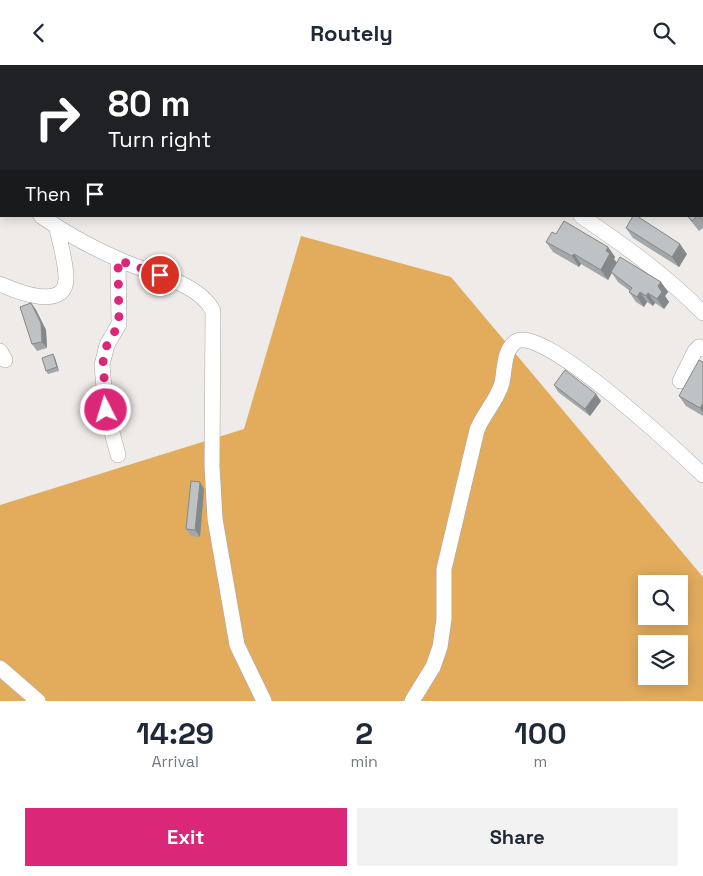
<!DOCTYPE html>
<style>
:root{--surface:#fff;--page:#f2f2f3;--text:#1f2937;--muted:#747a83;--accent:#db2777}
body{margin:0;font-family:"Space Grotesk",sans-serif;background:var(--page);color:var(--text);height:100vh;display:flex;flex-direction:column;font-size:19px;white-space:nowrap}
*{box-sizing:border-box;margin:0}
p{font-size:16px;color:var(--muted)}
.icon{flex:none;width:28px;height:28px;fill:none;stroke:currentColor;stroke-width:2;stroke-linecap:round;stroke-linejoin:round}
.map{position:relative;height:636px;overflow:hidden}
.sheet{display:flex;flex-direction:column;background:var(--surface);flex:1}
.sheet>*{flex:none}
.hud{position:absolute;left:0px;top:0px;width:704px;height:152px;box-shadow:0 2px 12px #0003;background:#202124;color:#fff;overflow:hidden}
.controls{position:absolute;left:638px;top:510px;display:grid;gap:10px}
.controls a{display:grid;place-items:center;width:50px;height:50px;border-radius:0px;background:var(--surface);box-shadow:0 2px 12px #0003;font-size:25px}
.pin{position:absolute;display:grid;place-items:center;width:42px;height:42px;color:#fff;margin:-21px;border:2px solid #fff;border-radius:50%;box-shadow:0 1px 5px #0007}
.me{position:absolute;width:55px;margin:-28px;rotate:355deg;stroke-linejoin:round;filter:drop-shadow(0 0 4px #0008)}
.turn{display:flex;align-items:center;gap:18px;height:105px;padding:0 25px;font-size:22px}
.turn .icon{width:65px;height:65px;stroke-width:2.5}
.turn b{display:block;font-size:35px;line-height:42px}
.then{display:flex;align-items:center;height:48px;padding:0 25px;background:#0003;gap:10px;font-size:19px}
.eta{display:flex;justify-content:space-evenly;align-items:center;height:85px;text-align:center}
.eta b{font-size:30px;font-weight:800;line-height:35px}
.action{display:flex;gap:10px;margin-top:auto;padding:10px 25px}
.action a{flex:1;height:58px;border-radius:0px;background:var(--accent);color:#fff;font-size:20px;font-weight:800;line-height:58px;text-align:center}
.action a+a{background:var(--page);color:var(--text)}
header{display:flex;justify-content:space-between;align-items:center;height:65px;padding:0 25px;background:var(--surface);font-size:22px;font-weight:800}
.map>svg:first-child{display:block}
.forest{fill:#e3ac5d;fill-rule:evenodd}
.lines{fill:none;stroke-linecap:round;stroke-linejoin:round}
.street-casing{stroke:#a8a6a2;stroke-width:16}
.secondary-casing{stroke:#a8a6a2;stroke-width:22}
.street{stroke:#fff;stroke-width:15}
.secondary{stroke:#fff;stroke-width:21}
.wall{fill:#a3a7a9}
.shaded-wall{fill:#858889}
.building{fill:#bec2c4;stroke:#858889}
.route{stroke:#db2777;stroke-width:9;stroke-dasharray:0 16.2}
</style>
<header><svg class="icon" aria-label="back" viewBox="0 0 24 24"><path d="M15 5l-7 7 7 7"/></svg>Routely<svg class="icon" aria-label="search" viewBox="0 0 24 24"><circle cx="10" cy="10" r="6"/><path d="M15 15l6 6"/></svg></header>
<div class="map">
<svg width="703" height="636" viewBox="0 0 703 636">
<rect width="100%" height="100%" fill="#eeebe8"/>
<path class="forest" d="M301,171L451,212L703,512V636H0V440L244,364ZM646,519H679V551H646ZM646,579H679V611H646Z"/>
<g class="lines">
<defs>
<path id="street" d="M513,0L516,1
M533,1L534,0
M0,89L1,92
M0,121H1
M41,151C65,168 91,182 118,194C146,208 198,216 213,246L212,401L215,454L237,580L264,636
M581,151C625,181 666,210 703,248
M0,219C16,226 66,247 66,213C66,197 60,179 57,163
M0,286L5,295
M680,316L695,286L699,282L703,284
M118,390L106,345L102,300L107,280L119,259L118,195
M0,603L38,636
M412,636L433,602L440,582L444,554V504L477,365C483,349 497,336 502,318C505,305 503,284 517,276C544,261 680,388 703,410"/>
<path id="secondary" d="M576,0L577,1
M702,105L703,106"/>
</defs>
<use href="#street" class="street-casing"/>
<use href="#secondary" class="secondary-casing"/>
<use href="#street" class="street"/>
<use href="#secondary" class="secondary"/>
</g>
<path class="wall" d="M100,0H113L112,1H103Z
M620,0H634V1H621Z
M703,118V163L699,166L687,151H702Z
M626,163L687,189L679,202L633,173Z
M556,169L608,182L615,192L614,194L617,198L661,217L668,227L665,231L669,237L664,244L655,238L653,241L647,237L644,242L636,237L629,227L630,226L618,217L612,208L608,215L581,199L579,202L553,187L546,177Z
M31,238L36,245L46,265L47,283L37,286L32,279Z
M53,289L55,293L59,306L48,309L46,306Z
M703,297V351L686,341L679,331Z
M554,320L601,336L590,351L558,327Z
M204,424L200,472L191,471L186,464Z"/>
<path class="shaded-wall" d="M702,39L703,40V74L702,73Z
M680,179L687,189L679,202L672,192Z
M608,182L615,192L614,194L617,198L608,215L601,205L606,186Z
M574,189L581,199L579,202L572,191Z
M661,217L668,227L665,231L669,237L664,244L657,234L658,221Z
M640,227L647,237L644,242L637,232Z
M648,228L655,238L653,241L646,231Z
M31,238L36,245L46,265L47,283L42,277Z
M53,289L55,293L59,306L57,302Z
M596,329L601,336L590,351L585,344Z
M703,339V348L700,343Z
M200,417L204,424L200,472L195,465Z"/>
<path class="building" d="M371,0H407V1H371Z
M460,0H481L482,1H459Z
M653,0H670L669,1H652Z
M702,117L703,118V156L699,151H702Z
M633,151H637L680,179L672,192L626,163Z
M688,151H697L692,156Z
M564,156L608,182L606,186L610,188L601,205L574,189L572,191L546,177L552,167L556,169Z
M620,192L661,217L658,221L662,227L657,234L648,228L646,231L640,227L637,232L629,227L632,223L611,207Z
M31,238L41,258L42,277L32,279L20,242Z
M53,289L57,302L46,306L42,293Z
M699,295L703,297V338L700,343L679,331Z
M565,305L596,329L585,344L554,320Z
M191,416L200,417L195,465L186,464Z"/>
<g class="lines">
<path class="route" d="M106,345L103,294L107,280L119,259L118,195L160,210"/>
</g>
</svg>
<div class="controls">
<a><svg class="icon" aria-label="search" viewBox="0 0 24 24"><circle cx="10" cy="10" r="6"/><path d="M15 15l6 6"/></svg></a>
<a><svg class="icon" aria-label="layers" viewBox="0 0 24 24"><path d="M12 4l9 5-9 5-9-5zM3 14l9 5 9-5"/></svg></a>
</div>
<div class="pin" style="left:160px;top:210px;background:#d93025"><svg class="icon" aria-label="arrive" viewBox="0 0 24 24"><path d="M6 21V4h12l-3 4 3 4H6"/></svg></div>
<svg class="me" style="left:106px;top:345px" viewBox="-20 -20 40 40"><circle r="17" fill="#db2777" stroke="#fff" stroke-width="3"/><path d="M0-11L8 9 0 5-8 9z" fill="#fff"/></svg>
<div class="hud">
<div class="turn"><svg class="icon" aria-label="right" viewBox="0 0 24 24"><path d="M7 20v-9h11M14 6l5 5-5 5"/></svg><div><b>80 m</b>Turn right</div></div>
<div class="then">Then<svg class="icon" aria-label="arrive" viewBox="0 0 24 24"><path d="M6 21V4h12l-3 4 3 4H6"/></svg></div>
</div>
</div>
<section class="sheet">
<div class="eta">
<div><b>14:29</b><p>Arrival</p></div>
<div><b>2</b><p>min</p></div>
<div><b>100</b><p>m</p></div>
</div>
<div class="action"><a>Exit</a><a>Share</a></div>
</section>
